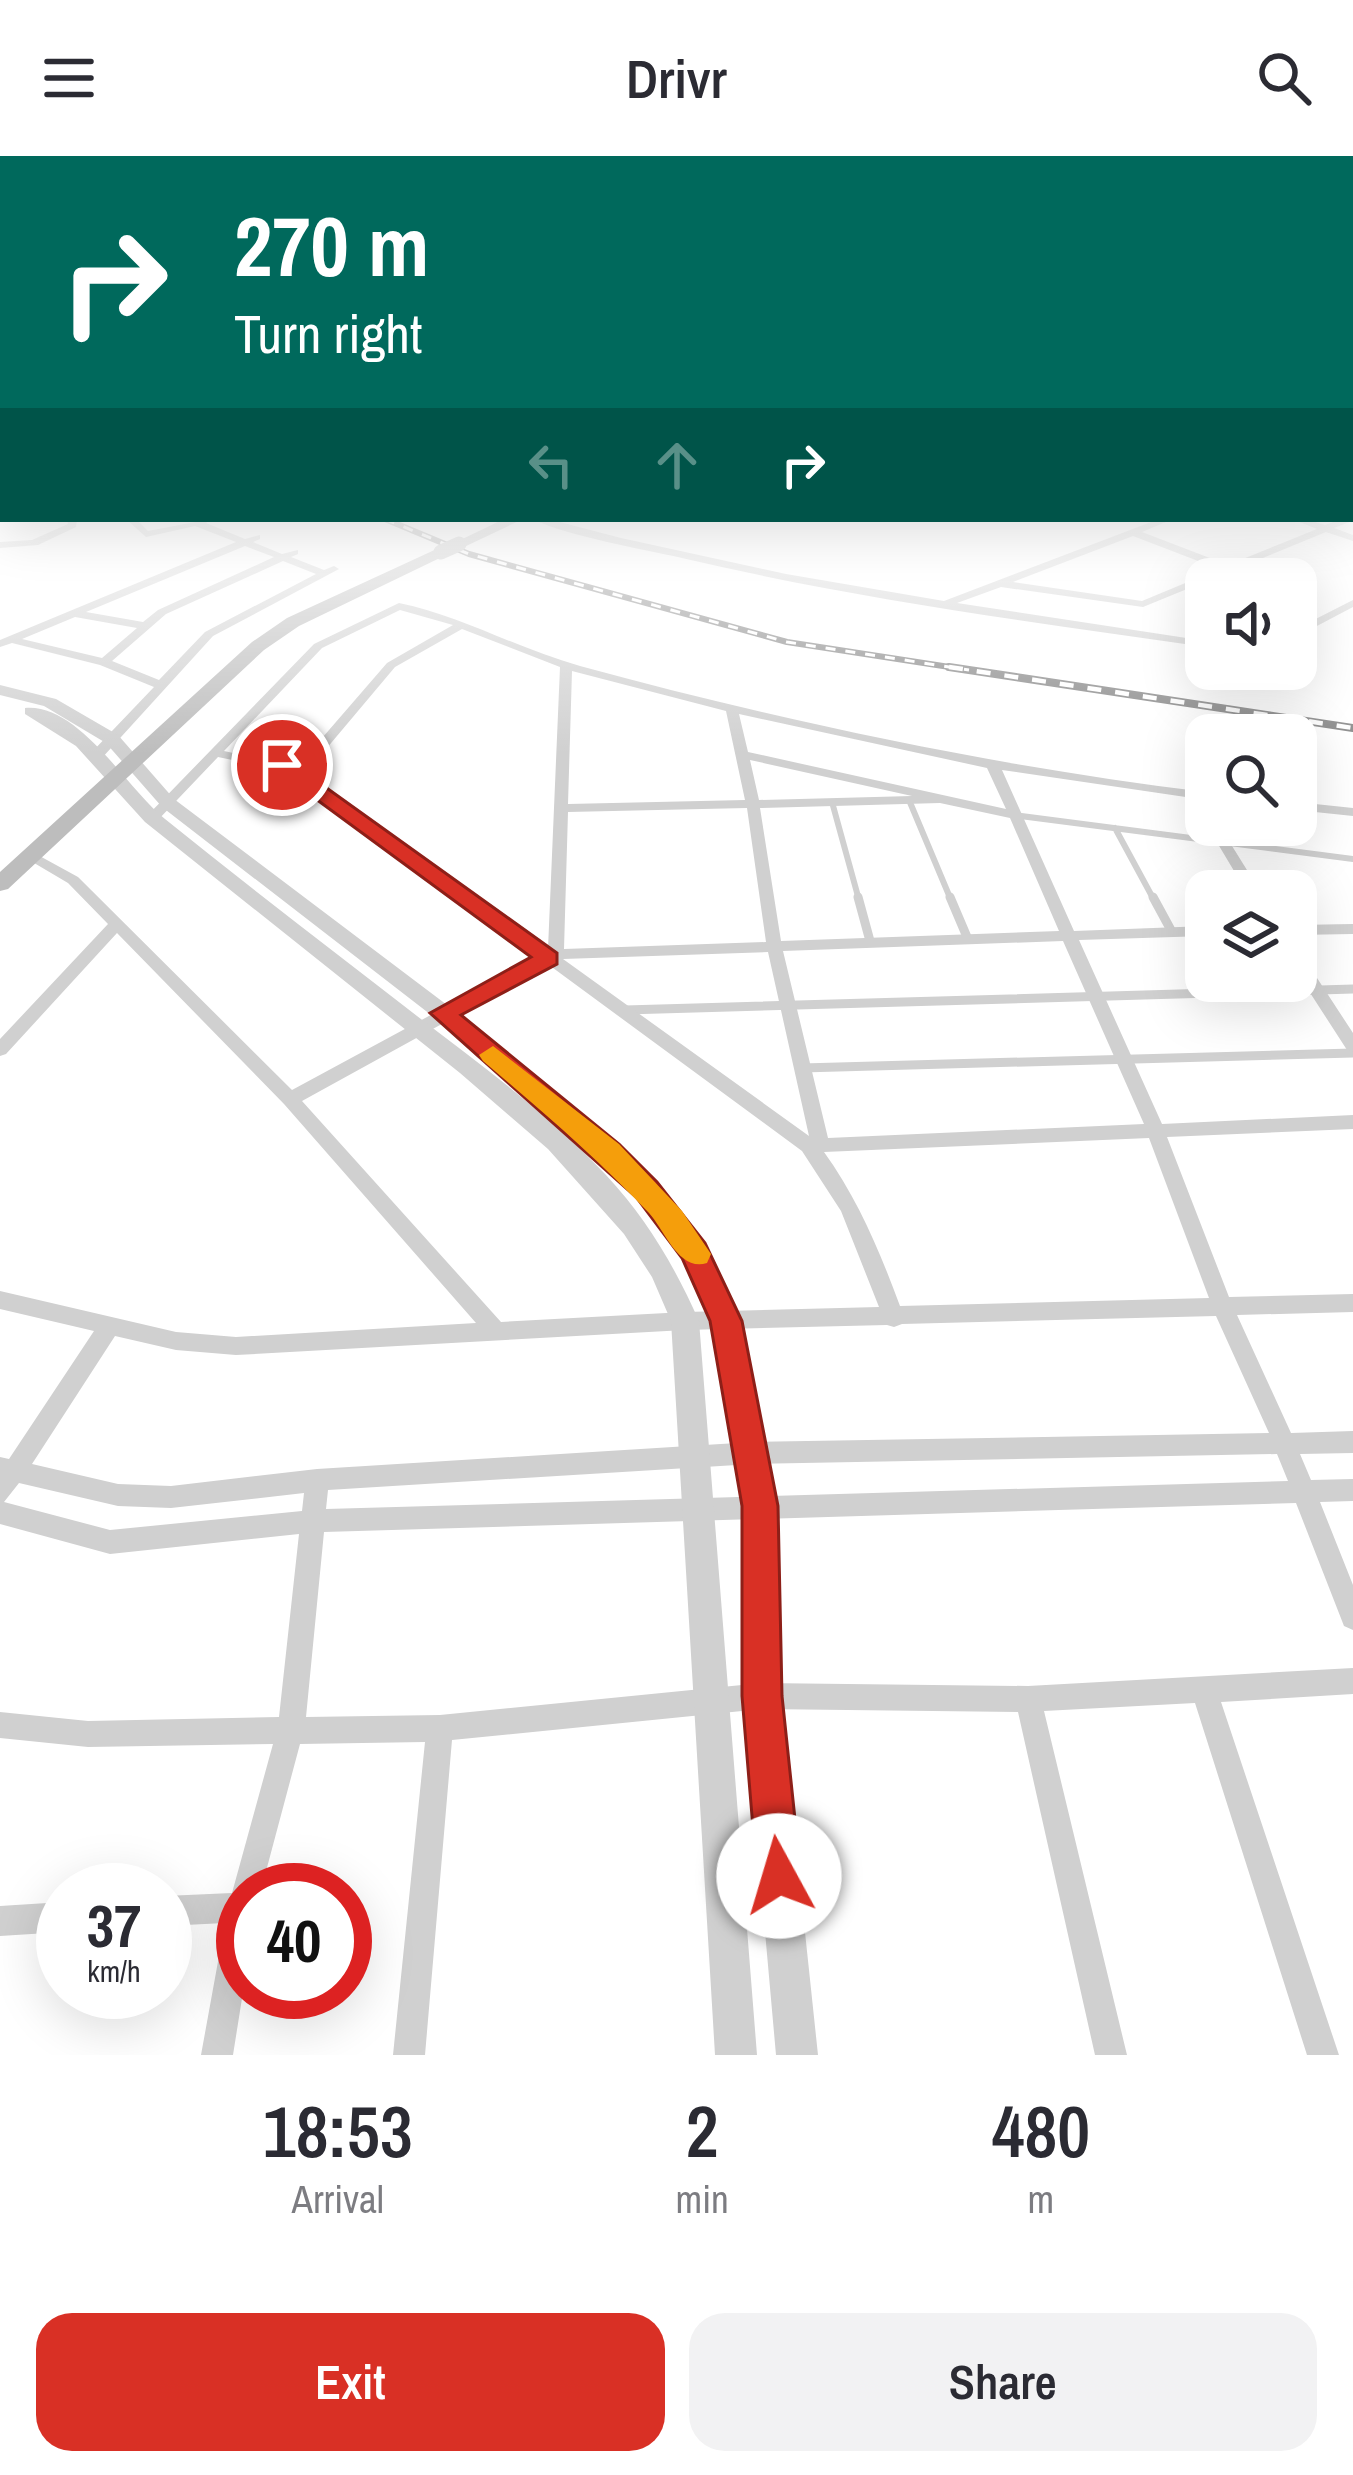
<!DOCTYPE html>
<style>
:root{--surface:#fff;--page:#f2f2f3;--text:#2b2b33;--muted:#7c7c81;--accent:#d93025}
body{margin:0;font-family:"Archivo Narrow",sans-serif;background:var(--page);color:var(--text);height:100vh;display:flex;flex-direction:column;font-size:45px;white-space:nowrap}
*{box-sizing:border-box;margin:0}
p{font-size:39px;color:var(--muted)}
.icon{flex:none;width:66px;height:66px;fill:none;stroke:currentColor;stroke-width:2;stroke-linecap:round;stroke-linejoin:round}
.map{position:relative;height:1899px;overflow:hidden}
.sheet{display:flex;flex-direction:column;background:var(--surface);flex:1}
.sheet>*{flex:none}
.guide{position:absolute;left:0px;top:0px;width:1353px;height:366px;box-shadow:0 12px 48px #0002;background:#00695c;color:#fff;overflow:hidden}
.tools{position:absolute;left:1185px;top:402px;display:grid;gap:24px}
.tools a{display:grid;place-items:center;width:132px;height:132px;border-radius:24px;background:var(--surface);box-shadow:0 12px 48px #0002;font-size:60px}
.speed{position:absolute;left:36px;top:1707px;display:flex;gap:24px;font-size:60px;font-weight:700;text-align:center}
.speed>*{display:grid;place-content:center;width:156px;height:156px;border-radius:50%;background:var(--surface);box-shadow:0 12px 48px #0002;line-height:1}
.speed small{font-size:30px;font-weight:400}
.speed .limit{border:18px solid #d22;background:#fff;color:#111}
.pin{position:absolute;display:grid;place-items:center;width:102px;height:102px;color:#fff;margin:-51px;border:6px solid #fff;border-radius:50%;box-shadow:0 3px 12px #0007}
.me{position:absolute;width:132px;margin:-66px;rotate:354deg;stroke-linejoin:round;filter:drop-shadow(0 0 9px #0008)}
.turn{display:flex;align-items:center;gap:42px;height:252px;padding:0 36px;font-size:54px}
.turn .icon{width:156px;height:156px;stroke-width:2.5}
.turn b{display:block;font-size:84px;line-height:102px}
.lanes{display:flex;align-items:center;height:114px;padding:0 36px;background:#0003;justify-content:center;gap:60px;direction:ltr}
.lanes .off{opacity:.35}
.eta{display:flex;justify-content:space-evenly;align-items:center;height:204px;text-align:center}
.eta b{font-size:72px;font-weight:600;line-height:84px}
.cta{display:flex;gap:24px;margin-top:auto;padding:24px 36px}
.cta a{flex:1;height:138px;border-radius:36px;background:var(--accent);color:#fff;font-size:48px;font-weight:600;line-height:138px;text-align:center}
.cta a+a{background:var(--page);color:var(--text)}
header{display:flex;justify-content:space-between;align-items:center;height:156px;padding:0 36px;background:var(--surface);font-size:54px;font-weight:600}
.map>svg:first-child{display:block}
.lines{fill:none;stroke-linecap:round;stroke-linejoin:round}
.service-far1{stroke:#d0d0d0;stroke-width:6}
.service{stroke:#d0d0d0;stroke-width:9}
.minor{fill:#d0d0d0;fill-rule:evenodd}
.tertiary{fill:#d0d0d0;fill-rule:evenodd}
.secondary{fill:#bdbdbd;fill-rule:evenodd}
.rail-far1-casing{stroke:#888;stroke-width:6}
.rail-casing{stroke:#888;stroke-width:8}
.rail-far1{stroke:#fff;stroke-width:3;stroke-dasharray:10;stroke-linecap:butt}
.rail{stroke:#fff;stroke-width:4.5;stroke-dasharray:14;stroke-linecap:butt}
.secondary-bridge{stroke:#bdbdbd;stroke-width:15}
.route{fill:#d93025;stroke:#8d1f18;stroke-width:3}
.slow{fill:#f59e0b}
</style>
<header><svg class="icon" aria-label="menu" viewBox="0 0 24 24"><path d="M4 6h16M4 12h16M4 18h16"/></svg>Drivr<svg class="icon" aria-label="search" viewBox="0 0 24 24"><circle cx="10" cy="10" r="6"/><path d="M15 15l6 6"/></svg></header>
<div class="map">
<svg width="1353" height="1899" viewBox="0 0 1353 1899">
<rect width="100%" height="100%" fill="#fff"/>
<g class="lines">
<path class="service-far1" d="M909,644L951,744
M832,646L859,744
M1013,659L1353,703
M1115,672L1154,744"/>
<path class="service" d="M858,741L870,785
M950,741L967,781
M1153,741L1172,776
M625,854L1353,833
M802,912L1353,897"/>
<path class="minor" d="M0,333L3,334V342L0,341Z
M3,350V356L0,357V351Z
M1350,360L1352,365L1334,372L1353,379V385L1326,376L1143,451L1001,431L957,447L1206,485V491C1031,466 855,443 682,402C638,392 571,381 532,363H548L621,382L786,418L944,445L1159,363H1173L1142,376L1228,409L1317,373L1292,363H1306L1325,369L1341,363H1350ZM1133,380L1219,413L1142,445L1013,426Z
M67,363H77L76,371L38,389L0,392V386L32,384L68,368Z
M126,363H136L148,375L211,363L206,367L245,383L260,379V383L253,386L282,398L298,394V398L291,401L324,414L334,410L339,413L213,480L101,603L96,604L90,600L91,597L154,531L100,509L12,487L0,491V484L236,386L195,370L146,381ZM245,390L274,401L158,454L143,466L86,456ZM283,405L316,418L205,476L159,524L112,505L166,458ZM75,461L137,472L102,502L22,483Z
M681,363H744L739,366H686Z
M1353,444V451L1296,481V473Z
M399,447C462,460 518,493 580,510C786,566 993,610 1206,636V644L1002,614L1074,775L1206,770V780L1079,784L1162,968L1353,959V973L1167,981L1229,1141L1353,1138V1156L1237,1159L1291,1277L1353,1275V1297L1300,1298L1311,1324L1353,1323V1345L1320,1346L1353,1429V1474L1344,1470L1296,1347L324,1376L306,1561L440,1559L762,1527L1028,1530L1353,1512V1538L1221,1546L1339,1899H1307L1195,1547L1044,1555L1127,1899H1095L1018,1556L762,1553L452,1584L425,1899H393L425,1586L300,1588L261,1734H243V1836L233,1899H201L225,1767L165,1770V1740L232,1737L273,1588L88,1591L0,1582V1556L88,1565L279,1561L299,1378L110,1398L0,1368V1301L9,1303L94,1175L0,1153V1135L176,1176L236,1181L476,1167L284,948L117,777L6,898L0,900V883L108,768L68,727L24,701L31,697L36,698L78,721L292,934L538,801L285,615L218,601L157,665H147L145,662L314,488ZM400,454L453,469L387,507L297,611L224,595L322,492ZM462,473L560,511L548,793L305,618L395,511ZM572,515L726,555L745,644L568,648ZM739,558L987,612L1006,653L748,596ZM750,604L912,640L759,644ZM940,647L1010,662L1059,775L781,785L760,652ZM747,652L766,786L564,793L568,656ZM1063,785L1144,968L828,982L783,795ZM768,796L809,980L563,803ZM549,809L802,995L841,1055L879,1151L685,1156L501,1166L302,945ZM1149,982L1209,1142L900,1150C880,1096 858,1043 824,996ZM1216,1160L1269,1277L753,1286L317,1313L171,1330L118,1328L32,1308L115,1180L176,1194L236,1199L685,1174L887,1169L894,1171L902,1168ZM1277,1298L1288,1325L326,1353L328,1334L753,1308ZM19,1327L118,1350L171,1352L304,1337L302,1355L110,1374L4,1346Z
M1296,646L1353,652V660L1296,654Z
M1206,668L1219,669L1260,735H1246Z
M1353,768V778L1296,779V769Z
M1296,798L1302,799L1353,877V896L1347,894L1296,815Z
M63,1746V1776L0,1780V1750Z"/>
<path class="tertiary" d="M0,529L56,543L118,579L174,643L451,852L618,989L656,1027L704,1087L740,1164L776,1350L780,1540L818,1899H776L744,1540V1350L712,1164L684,1101L638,1041L600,1003L435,862L162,651L106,587L44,550L0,539Z
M25,552C79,547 127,633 165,663C248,730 333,795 417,860C482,910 550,959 606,1019C647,1063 675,1111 699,1165L757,1899H715L671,1165L652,1121L624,1078L548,993L460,917L145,666L76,590L25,558Z"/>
<path class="secondary" d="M504,363H523L464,391L452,388Z
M441,391L449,396L446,399L299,470L264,494L8,733L0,735V716L252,486L287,462Z"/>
<defs>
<path id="rail-far1" d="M385,363L469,398L787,486L969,514"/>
<path id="rail" d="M949,511L1353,572"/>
</defs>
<use href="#rail-far1" class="rail-far1-casing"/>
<use href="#rail" class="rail-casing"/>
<use href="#rail-far1" class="rail-far1"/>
<use href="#rail" class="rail"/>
<path class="secondary-bridge" d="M441,396L459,388"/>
</g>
<linearGradient id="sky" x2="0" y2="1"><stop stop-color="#9ec6ea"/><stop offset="0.56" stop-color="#fff"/><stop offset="1" stop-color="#fff" stop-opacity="0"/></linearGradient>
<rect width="1353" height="598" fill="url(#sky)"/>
<path class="route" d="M275,605H289L557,797V808L461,859L619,988L657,1026L705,1087L742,1165L778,1350L782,1540L801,1720L795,1735L779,1742L764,1735L757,1720L742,1540V1350L710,1165L682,1102L637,1042L430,857L531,801L275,613Z"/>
<path class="slow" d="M493,890L619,988L682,1055L711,1098L707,1107C679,1116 665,1075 649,1057C597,1002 541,954 483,905L479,899Z"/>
</svg>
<div class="tools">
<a><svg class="icon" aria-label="sound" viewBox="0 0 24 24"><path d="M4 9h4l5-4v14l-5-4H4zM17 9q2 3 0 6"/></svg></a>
<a><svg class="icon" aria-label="search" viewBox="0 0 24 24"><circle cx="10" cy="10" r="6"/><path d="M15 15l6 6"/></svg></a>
<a><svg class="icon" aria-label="layers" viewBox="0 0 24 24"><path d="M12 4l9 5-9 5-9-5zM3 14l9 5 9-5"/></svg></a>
</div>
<div class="speed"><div>37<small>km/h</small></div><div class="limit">40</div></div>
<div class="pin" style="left:282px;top:609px;background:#d93025"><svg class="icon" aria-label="arrive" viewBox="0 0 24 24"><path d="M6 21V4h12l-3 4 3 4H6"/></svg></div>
<svg class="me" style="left:779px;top:1720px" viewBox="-20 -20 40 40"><circle r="19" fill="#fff"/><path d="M0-13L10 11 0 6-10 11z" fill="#d93025"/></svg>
<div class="guide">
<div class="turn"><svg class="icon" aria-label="right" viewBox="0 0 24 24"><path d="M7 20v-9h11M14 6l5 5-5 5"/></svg><div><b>270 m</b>Turn right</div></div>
<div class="lanes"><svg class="icon off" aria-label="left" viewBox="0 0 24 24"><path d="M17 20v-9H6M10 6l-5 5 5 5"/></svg><svg class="icon off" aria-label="ahead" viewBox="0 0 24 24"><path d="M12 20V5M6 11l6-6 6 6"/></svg><svg class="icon" aria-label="right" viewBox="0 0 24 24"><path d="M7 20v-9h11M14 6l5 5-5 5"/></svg></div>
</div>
</div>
<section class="sheet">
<div class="eta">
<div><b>18:53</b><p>Arrival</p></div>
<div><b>2</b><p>min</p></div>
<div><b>480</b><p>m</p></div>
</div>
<div class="cta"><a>Exit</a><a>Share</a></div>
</section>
